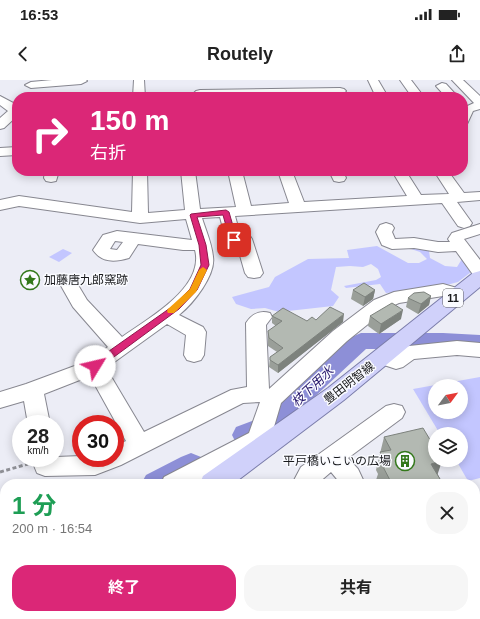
<!DOCTYPE html>
<html lang="ja">
<meta charset="utf-8">
<style>
:root{--surface:#fff;--page:#f6f6f6;--text:#222;--muted:#767676;--accent:#db2777}
body{margin:0;font-family:Arial,"Noto Sans JP",sans-serif;background:var(--page);color:var(--text);height:100vh;display:flex;flex-direction:column;font-size:15px;white-space:nowrap}
*{box-sizing:border-box;margin:0}
p{font-size:13px;color:var(--muted)}
.icon{flex:none;width:22px;height:22px;fill:none;stroke:currentColor;stroke-width:2;stroke-linecap:round;stroke-linejoin:round}
.map{position:relative;flex:1;overflow:hidden}
.sheet{position:absolute;left:0px;top:399px;width:480px;height:140px;display:flex;flex-direction:column;background:var(--surface);border-radius:16px 16px 0 0;box-shadow:0 2px 10px #0003}
.sheet>*{flex:none}
.hud{position:absolute;left:12px;top:12px;width:456px;height:84px;border-radius:16px;box-shadow:0 2px 10px #0003;background:#db2777;color:#fff;overflow:hidden}
.needle{width:26px;rotate:58deg}
.buttons{position:absolute;left:428px;top:299px;display:grid;gap:8px}
.buttons a{display:grid;place-items:center;width:40px;height:40px;border-radius:50%;background:var(--surface);box-shadow:0 2px 10px #0003;font-size:20px}
.speed{position:absolute;left:12px;top:335px;display:flex;gap:8px;font-size:20px;font-weight:700;text-align:center}
.speed>*{display:grid;place-content:center;width:52px;height:52px;border-radius:50%;background:var(--surface);box-shadow:0 2px 10px #0003;line-height:1}
.speed small{font-size:10px;font-weight:400}
.speed .limit{border:6px solid #d22;background:#fff;color:#111}
.pin{position:absolute;display:grid;place-items:center;width:34px;height:34px;color:#fff;margin:-17px;border-radius:8px;box-shadow:0 2px 6px #0006}
.me{position:absolute;width:44px;margin:-22px;rotate:54deg;stroke-linejoin:round;filter:drop-shadow(0 0 3px #0008)}
.turn{display:flex;align-items:center;gap:14px;height:84px;padding:0 12px;font-size:18px}
.turn .icon{width:52px;height:52px;stroke-width:2.5}
.turn b{display:block;font-size:28px;line-height:34px}
.round{display:grid;place-items:center;flex:none;width:42px;height:42px;border-radius:16px;background:var(--page)}
.headline{display:flex;align-items:center;justify-content:space-between;height:68px;padding:0 12px}
h1{font-size:24px;font-weight:700;line-height:30px;color:#1e9e55}
.primary-button{display:flex;gap:8px;margin-top:auto;padding:8px 12px}
.primary-button a{flex:1;height:46px;border-radius:16px;background:var(--accent);color:#fff;font-size:16px;font-weight:700;line-height:46px;text-align:center}
.primary-button a+a{background:var(--page);color:var(--text)}
.status{display:flex;justify-content:space-between;align-items:center;height:28px;padding:0 20px;background:var(--surface);direction:ltr}
.status svg{height:11px;fill:currentColor}
header{display:flex;justify-content:space-between;align-items:center;height:52px;padding:0 12px;background:var(--surface);font-size:18px;font-weight:700}
.map>svg:first-child{display:block}
.green{fill:#c3c6ff;fill-rule:evenodd}
.water{fill:#8d8fd7;stroke:#6a6c9f}
.lines{fill:none;stroke-linecap:round;stroke-linejoin:round}
.river{fill:#8d8fd7;fill-rule:evenodd}
.minor-casing{stroke:#878790;stroke-width:2}
.major-casing{stroke:#7b7daa;stroke-width:2}
.path{stroke:#8e8f95;stroke-width:3;stroke-dasharray:4 2.5;stroke-linecap:butt}
.minor{fill:#fff;fill-rule:evenodd}
.major{fill:#d0d1fa;fill-rule:evenodd}
.wall{fill:#9a9f99}
.shaded-wall{fill:#7d827d}
.building{fill:#b3b9b2;stroke:#7d827d}
.route{fill:#db2777;stroke:#8e194d}
.slow{fill:#f59e0b}
.labels{text-anchor:middle;stroke-width:3;stroke-linejoin:round;paint-order:stroke}
.shield{fill:#fafbff;stroke:#5c5d60;stroke-width:1}
.shield-label{font-size:11px;font-weight:bold;fill:#18191c}
.poi-label{font-size:12px;fill:#18191c;stroke:#fafbff;text-anchor:start}
.street-label{font-size:12px;fill:#18191c;stroke:#fafbff}
.water-label{font-size:13px;font-style:italic;fill:#27186c;stroke:#fafbff}
</style>
<div class="status"><b>16:53</b><svg viewBox="0 0 49 12"><path d="M0 12V9h3v3zM5 12V6h3v6zM10 12V3h3v9zM15 12V0h3v12zM26 1h20v11H26zM47 4h2v5h-2z"/></svg></div>
<header><svg class="icon" aria-label="back" viewBox="0 0 24 24"><path d="M15 5l-7 7 7 7"/></svg>Routely<svg class="icon" aria-label="share" viewBox="0 0 24 24"><path d="M12 15V3M7 8l5-5 5 5M5 13v7h14v-7"/></svg></header>
<div class="map">
<svg width="480" height="539" viewBox="0 0 480 539">
<rect width="100%" height="100%" fill="#ecedf6"/>
<path class="green" d="M419,165L429,171L430,178L445,186L457,187L465,174L475,189L458,202L435,208L386,213L380,204L346,208L344,206L376,200L381,197L378,189L371,184L363,187L350,186L336,187L331,210L339,217L333,226L279,232L265,228L251,229L236,224L232,217L269,207L275,197L308,179L349,178L347,170L377,166L408,183H419L427,179L420,172L405,167Z
M63,169L72,173L59,182L49,177Z
M480,297V398L468,401L456,380H461V354H440L413,309ZM435,306H461V332H435Z"/>
<path class="water" d="M480,522V539H437L445,534H475V523Z"/>
<g class="lines">
<path class="river" d="M361,253H443L480,255V271L443,269H366L310,321L285,350L246,366L236,363L232,355L236,347L265,336L292,307L347,259Z
M191,373L201,377L205,385C193,409 164,404 141,404L146,395L181,377Z"/>
<defs>
<path id="minor" d="M52,0H86L87,1L81,4L31,8L25,5L31,2Z
M134,0H144L145,17H133Z
M368,0H378L388,17H376Z
M400,0H411L424,17H412Z
M452,0H463L480,16V29L473,31L467,44L463,45V28L474,23Z
M442,3L446,4L458,17H446L436,6Z
M340,8L344,9L346,11L344,13L200,16L196,15L194,13L196,11L200,10Z
M0,16L17,25V36L4,48L0,49V38L8,31L0,25Z
M17,67V75L0,76V68Z
M45,91H59L56,101L51,102L46,101L44,98Z
M133,91H147L148,133L185,130L181,91H195L200,129L236,127L228,91H242L251,126L289,123L278,91H292L304,122L407,116L395,96L397,93L402,92L407,93L421,115L449,114L436,94L438,91H448L464,113L480,112V120L457,122L472,143L470,146L464,148L458,146L442,123L235,136L240,154L250,156L252,159L263,193L260,197L254,198L248,197L245,193L237,165L228,163L226,160L220,137L202,138C206,151 212,164 213,177C216,195 193,224 179,235L203,247L206,252L204,275L201,280L194,282L187,280L184,275L186,255L167,244L106,288L144,352L231,310L247,307L246,243C252,234 259,230 270,233L272,237L266,245L269,309L333,251L374,220L394,212L443,204L464,210L467,214L464,218L458,220L443,216L399,223L388,228L347,261L281,323L271,357L278,366L274,373L266,375L256,371L195,404H161L164,397L249,353L260,322L243,323L121,385L95,395L45,396L37,393L31,378L81,376V378H115V366L126,361L90,296L44,314L50,344H28L24,321L0,328V312L26,304L88,281L108,267L73,227L60,204L63,200L69,199L75,200L87,220L122,257C147,239 205,208 195,170H183L138,164L129,178C115,182 102,183 93,170L103,155L117,151L192,160L186,139L140,143L19,126L0,130V120L19,116L132,132ZM115,161L123,162L117,170L110,169Z
M329,91H343L346,98L344,101L339,102L334,101Z
M386,143L392,145L394,148L392,152L395,159L414,158L438,162H450L448,159L452,153L480,144V154L464,159L480,180V197L474,196L456,171L438,172L414,168L392,169L382,165L376,152L380,145Z
M457,261L480,263V277L457,275L414,279L403,287L396,289L375,282L372,277L375,272L382,270L394,274L402,268L409,266Z
M394,324L402,326L405,332L402,338L348,378L358,389L365,404H341L331,392L317,404H292L301,387L386,326Z
M480,430V453L475,454V432Z
M0,440H5V464H0Z
M147,534H176L179,539H149Z"/>
<path id="major" d="M480,191V207L344,320L233,404H200L203,396L328,308L473,193Z
M5,520V534H24L22,539H0V522Z"/>
</defs>
<use href="#minor" class="minor-casing"/>
<use href="#major" class="major-casing"/>
<path class="path" d="M0,392L28,384
M368,539L371,534"/>
<use href="#minor" class="minor"/>
<use href="#major" class="major"/>
</g>
<path class="wall" d="M353,210H375L373,219L363,226L351,219Z
M431,216L429,225L418,234L406,227L408,218Z
M272,236L307,241L316,240L343,242L278,293L269,287L270,277L277,272L268,266V251L276,246L272,243Z
M370,236L401,239L379,254L368,246Z
M384,357L438,395L443,404H378L376,400L378,394L376,390Z
M181,534H228L232,539H182Z"/>
<path class="shaded-wall" d="M375,210L373,219L363,226L365,217Z
M431,216L429,225L418,234L421,224Z
M403,230L401,239L379,254L381,244Z
M344,234L343,242L278,293V285Z
M442,381L436,399L431,384Z"/>
<path class="building" d="M364,203L375,210L365,217L353,210Z
M424,212L431,216L421,224L408,218L414,213Z
M392,223L403,230L381,244L370,236Z
M330,227L344,234L278,285L270,280V277L283,268L269,258L268,251L282,241L272,236L283,228L307,241L312,237L316,240Z
M423,348L435,368V380H442V381L431,384L443,404H392L381,383L385,381L380,372L391,370L384,357Z
M187,534H228L232,539H191Z"/>
<path class="route" d="M226,130L229,132L237,160L236,161L234,162L230,160L223,135L197,137L206,165L209,185L197,210L179,229L99,288H92L91,286L92,283L173,226L190,209L201,185L199,165L190,135L191,134Z"/>
<path class="slow" d="M203,187L207,190L196,212L174,233H168L167,231L168,229L190,209L199,190Z"/>
<defs>
<symbol id="sight-ring" viewBox="-11 -11 22 22"><circle r="9.5" fill="#fafbff" stroke="#33781a" stroke-width="1.5"/><path d="M0-6L1.8-2.2L6-1.7L2.9 1.2L3.7 5.4L0 3.3L-3.7 5.4L-2.9 1.2L-6-1.7L-1.8-2.2Z" fill="#33781a"/></symbol>
<symbol id="building-ring" viewBox="-11 -11 22 22"><circle r="9.5" fill="#fafbff" stroke="#33781a" stroke-width="1.5"/><path d="M-4-6H4V6H1V3H-1V6H-4ZM-2.5-4.3h1.7v1.8h-1.7ZM.8-4.3h1.7v1.8H.8ZM-2.5-1h1.7V.8h-1.7ZM.8-1h1.7V.8H.8Z" fill="#33781a"/></symbol>
</defs>
<g fill-rule="evenodd">
<use href="#sight-ring" x="19" y="189" width="22" height="22"/>
<use href="#building-ring" x="394" y="370" width="22" height="22"/>
</g>
<g class="labels">
<rect class="shield" x="443" y="209" width="20" height="18" rx="3"/>
<g class="shield-label">
<text x="453" y="222">11</text>
</g>
<g class="poi-label">
<text x="44" y="204">加藤唐九郎窯跡</text>
<text x="391" y="385" text-anchor="end">平戸橋いこいの広場</text>
</g>
<g class="street-label">
<text transform="translate(349 303) rotate(-38)" y="4">豊田明智線</text>
</g>
<g class="water-label">
<text transform="translate(312 306) rotate(-43)" y="5">枝下用水</text>
</g>
</g>
</svg>
<div class="buttons">
<a><svg class="needle" viewBox="-14 -14 28 28"><path d="M0-13l5 13h-10z" fill="#e53935"/><path d="M0 13l5-13h-10z" fill="#767676"/></svg></a>
<a><svg class="icon" aria-label="layers" viewBox="0 0 24 24"><path d="M12 4l9 5-9 5-9-5zM3 14l9 5 9-5"/></svg></a>
</div>
<div class="speed"><div>28<small>km/h</small></div><div class="limit">30</div></div>
<div class="pin" style="left:234px;top:160px;background:#d93025"><svg class="icon" aria-label="arrive" viewBox="0 0 24 24"><path d="M6 21V4h12l-3 4 3 4H6"/></svg></div>
<svg class="me" style="left:95px;top:286px" viewBox="-20 -20 40 40"><circle r="19" fill="#fff"/><path d="M0-13L10 11 0 6-10 11z" fill="#db2777"/></svg>
<div class="hud">
<div class="turn"><svg class="icon" aria-label="right" viewBox="0 0 24 24"><path d="M7 20v-9h11M14 6l5 5-5 5"/></svg><div><b>150 m</b>右折</div></div>
</div>
<section class="sheet">
<div class="headline"><div><h1>1 分</h1><p>200 m · 16:54</p></div><a class="round"><svg class="icon" aria-label="close" viewBox="0 0 24 24"><path d="M6 6l12 12M18 6L6 18"/></svg></a></div>
<div class="primary-button"><a>終了</a><a>共有</a></div>
</section>
</div>
